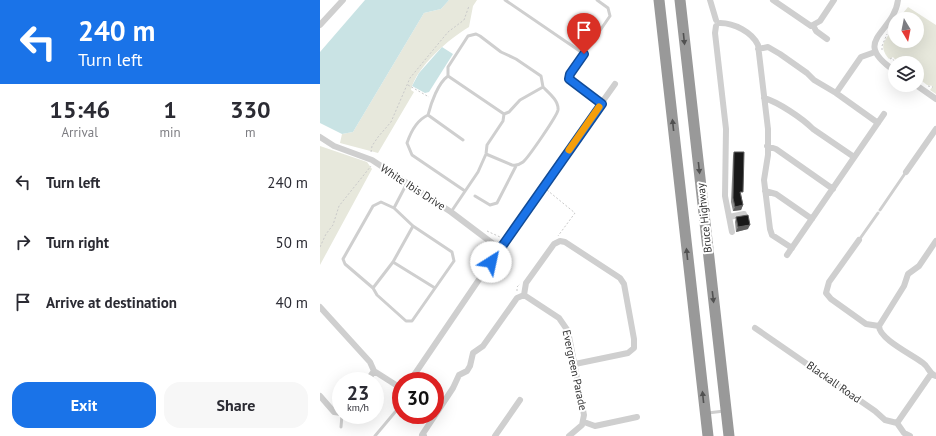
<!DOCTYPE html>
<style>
:root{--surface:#fff;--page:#f7f7f7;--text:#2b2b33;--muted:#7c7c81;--accent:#1a73e8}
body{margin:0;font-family:"PT Sans",sans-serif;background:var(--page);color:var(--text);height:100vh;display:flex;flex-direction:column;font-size:15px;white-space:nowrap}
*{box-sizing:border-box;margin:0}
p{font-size:13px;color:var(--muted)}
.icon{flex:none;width:22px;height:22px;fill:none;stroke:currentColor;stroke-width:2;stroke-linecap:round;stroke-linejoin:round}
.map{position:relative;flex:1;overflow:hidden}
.drawer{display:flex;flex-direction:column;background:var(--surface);width:320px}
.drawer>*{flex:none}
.guide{background:#1a73e8;color:#fff;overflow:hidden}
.needle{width:26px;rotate:170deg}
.fabs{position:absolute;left:568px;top:12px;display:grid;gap:8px}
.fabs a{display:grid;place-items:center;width:36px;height:36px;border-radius:50%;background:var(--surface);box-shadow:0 4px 16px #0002;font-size:20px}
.speed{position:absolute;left:12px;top:372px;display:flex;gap:8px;font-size:20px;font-weight:700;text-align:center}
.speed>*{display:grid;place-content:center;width:52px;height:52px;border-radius:50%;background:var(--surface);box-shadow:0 4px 16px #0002;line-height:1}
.speed small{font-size:10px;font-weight:400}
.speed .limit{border:6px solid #d22;background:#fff;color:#111}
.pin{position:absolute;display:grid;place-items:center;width:34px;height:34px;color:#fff;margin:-41px -17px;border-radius:50% 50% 50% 0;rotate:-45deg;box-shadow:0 0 4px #0007}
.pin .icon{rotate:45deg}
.me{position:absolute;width:44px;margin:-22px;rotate:35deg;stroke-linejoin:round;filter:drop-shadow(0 0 3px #0008)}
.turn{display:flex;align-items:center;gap:14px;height:84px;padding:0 12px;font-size:18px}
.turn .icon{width:52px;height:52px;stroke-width:2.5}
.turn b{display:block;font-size:28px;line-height:34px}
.eta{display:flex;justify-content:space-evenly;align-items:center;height:68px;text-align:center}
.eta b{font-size:24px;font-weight:600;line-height:28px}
.cta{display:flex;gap:8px;margin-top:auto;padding:8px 12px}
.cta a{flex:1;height:46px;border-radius:16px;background:var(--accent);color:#fff;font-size:16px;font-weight:600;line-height:46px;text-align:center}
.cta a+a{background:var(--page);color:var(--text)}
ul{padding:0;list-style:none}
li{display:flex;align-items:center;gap:12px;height:60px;padding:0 12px}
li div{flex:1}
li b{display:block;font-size:15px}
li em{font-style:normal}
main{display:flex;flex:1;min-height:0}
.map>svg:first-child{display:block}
.green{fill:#e7e8dc}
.water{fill:#c9e3e4}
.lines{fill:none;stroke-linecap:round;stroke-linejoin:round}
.path{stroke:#c9c9c9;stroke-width:1;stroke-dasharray:2 2;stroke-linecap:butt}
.lane{stroke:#cfcfcf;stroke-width:3}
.street{stroke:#cfcfcf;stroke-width:6}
.highway{stroke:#999;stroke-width:11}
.wall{fill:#8c8c8c}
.shaded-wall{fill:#5e5e5e}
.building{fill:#191919;stroke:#5e5e5e}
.oneway{fill:#515151}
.route-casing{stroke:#114b97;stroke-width:10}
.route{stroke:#1a73e8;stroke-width:7}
.slow{stroke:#f59e0b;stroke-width:7}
.labels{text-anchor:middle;stroke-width:4;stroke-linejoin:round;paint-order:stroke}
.street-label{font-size:11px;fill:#323232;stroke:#fff}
</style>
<main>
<section class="drawer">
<div class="guide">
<div class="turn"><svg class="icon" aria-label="left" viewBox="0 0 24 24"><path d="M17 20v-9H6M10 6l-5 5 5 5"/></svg><div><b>240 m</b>Turn left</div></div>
</div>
<div class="eta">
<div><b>15:46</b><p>Arrival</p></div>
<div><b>1</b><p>min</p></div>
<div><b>330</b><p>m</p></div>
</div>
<ul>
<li><svg class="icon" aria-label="left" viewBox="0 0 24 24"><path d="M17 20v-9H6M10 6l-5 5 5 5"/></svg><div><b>Turn left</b></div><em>240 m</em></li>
<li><svg class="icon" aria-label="right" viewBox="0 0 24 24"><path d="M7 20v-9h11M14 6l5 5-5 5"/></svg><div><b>Turn right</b></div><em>50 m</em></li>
<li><svg class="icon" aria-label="arrive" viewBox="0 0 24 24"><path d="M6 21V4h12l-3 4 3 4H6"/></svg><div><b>Arrive at destination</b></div><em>40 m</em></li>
</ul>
<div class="cta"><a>Exit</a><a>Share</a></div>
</section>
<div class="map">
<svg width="616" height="436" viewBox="0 0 616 436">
<rect width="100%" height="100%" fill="#fff"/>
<path class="green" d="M129,0H157L153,6L149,27C130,38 96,67 91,90L94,92L58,153L20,143L22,134L33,132L104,13L121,9Z
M588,7L616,25V94L610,90L613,86L607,85L597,77V63H578L573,57L569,59C557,45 566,39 575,27V41H597V19H578Z
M0,146L47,162L52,169L0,265Z"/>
<path class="water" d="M45,0H129L121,9L104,13L33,132L22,134L0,123V52Z
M122,47L133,54L109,92L105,93L92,86L99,73Z"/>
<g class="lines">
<path class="path" d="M562,50V46L567,34
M570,59L572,58L576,63
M88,85L109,97
M608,86L613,87
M51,152L52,146L58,137L71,122L90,78L128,32L144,20L149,6
M227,190L255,213L238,236
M167,231L180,237
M0,247L6,234L13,225L19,206L51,166
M197,291V287L200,284"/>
<path class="lane" d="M185,0L264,54
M277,0L288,8L290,16L250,74L249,79L282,104
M128,76L184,114
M108,115C111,103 118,83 128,76V67L148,36L156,34L160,36L181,52L196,59L221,76L223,87
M143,140L108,115C97,120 91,131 87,143L92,155L145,191
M155,196L170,205L177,203L196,166
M61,202L74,208L93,226L132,252L134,261L92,321H86L57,295L53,288L25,264L23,259L53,206Z
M74,208L87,183
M560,210L586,172
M131,212L158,172L166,154L167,145L183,121L184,114L189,112L200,100L223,87C229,93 239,101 238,110C237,116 208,158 203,162C199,165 196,166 192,165L166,154
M539,240L558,213
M73,262L115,288
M53,288L73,262L93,226
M388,413L404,411
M21,427L22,415
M55,436L81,405"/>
<path class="street" d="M390,0L396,20
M453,0L491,26L500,21L514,0
M400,23C414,23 432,32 438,45L448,129V155L444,180L450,229L452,235L472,248
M0,25L23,0
M493,25L496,31L507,39
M396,26L395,33L406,129L405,196L412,232
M438,49L448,47L460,54L487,73L494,80L516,93L558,123
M575,71C529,40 574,34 578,0
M596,85L616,99
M516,93L541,57L555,52
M444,98C458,102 482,118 493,129L534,157
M0,137L14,146L52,160L131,212L180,249
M447,146L456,149L513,189
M586,172L616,129
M445,191L456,194L492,219
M409,217L424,214
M539,240L509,282L506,293L511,299L546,324L559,326
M467,255L564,114
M204,295L206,283L234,244L240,241L245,242L300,278L304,284L314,339V348L308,353L255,364
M204,295L239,318L248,331L264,415L262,425L249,436
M0,307L50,362L54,371L76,385L81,386
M559,326L584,286L588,274L599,266L616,241
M559,326C559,339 593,355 603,363C609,367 609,374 616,376
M435,328L555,411L565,420L577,423L584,433L590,436
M47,381L54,371
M90,381L228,178L295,84
M0,396L14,412L21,413
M264,422L275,426L317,417
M577,423L611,374
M104,436L102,435L133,388L139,375L147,371L150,366L153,353L163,346L197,298L204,295
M175,436L200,400"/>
<path class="highway" d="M339,0L388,436
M360,0L409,436"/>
</g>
<path class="wall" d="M414,152L423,205L421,210L413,211L411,202L413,156Z
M416,217L428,229L416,232L415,222Z"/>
<path class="shaded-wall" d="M423,205L421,210L413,211L415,207Z
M430,225L428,229L416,232L418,227Z"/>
<path class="building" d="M414,152H424L423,192H420L423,205L415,207L413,198Z
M428,215L430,225L418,227L416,217Z"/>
<defs><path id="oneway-solid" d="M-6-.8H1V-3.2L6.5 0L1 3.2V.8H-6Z"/></defs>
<g class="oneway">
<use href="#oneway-solid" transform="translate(364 39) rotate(84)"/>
<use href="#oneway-solid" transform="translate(353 125) rotate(-96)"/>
<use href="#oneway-solid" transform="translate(379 168) rotate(84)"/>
<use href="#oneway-solid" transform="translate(367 254) rotate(-96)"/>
<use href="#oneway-solid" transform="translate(393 297) rotate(83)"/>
<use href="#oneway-solid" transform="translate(383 397) rotate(-96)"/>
</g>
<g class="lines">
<defs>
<path id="route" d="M171,262L282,104L249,79L250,74L264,54"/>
</defs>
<use href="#route" class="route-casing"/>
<use href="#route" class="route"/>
<path class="slow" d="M249,150L279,107"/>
</g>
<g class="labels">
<g class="street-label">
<text transform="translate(93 187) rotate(33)" y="4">White Ibis Drive</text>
<text transform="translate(384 218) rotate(-96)" y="4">Bruce Highway</text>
<text transform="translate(255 370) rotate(78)" y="4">Evergreen Parade</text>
<text transform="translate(514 382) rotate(35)" y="4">Blackall Road</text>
</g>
</g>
</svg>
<div class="fabs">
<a><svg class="needle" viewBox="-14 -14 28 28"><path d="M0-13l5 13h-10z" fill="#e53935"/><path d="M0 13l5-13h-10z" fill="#7c7c81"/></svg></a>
<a><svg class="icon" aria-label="layers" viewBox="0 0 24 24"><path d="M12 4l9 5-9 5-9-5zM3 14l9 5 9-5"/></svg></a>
</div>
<div class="speed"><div>23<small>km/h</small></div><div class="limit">30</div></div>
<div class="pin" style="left:264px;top:54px;background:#d93025"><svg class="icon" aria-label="arrive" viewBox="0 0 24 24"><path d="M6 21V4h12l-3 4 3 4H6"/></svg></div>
<svg class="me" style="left:171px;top:262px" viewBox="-20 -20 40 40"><circle r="19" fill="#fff"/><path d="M0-13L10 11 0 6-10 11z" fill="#1a73e8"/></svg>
</div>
</main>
